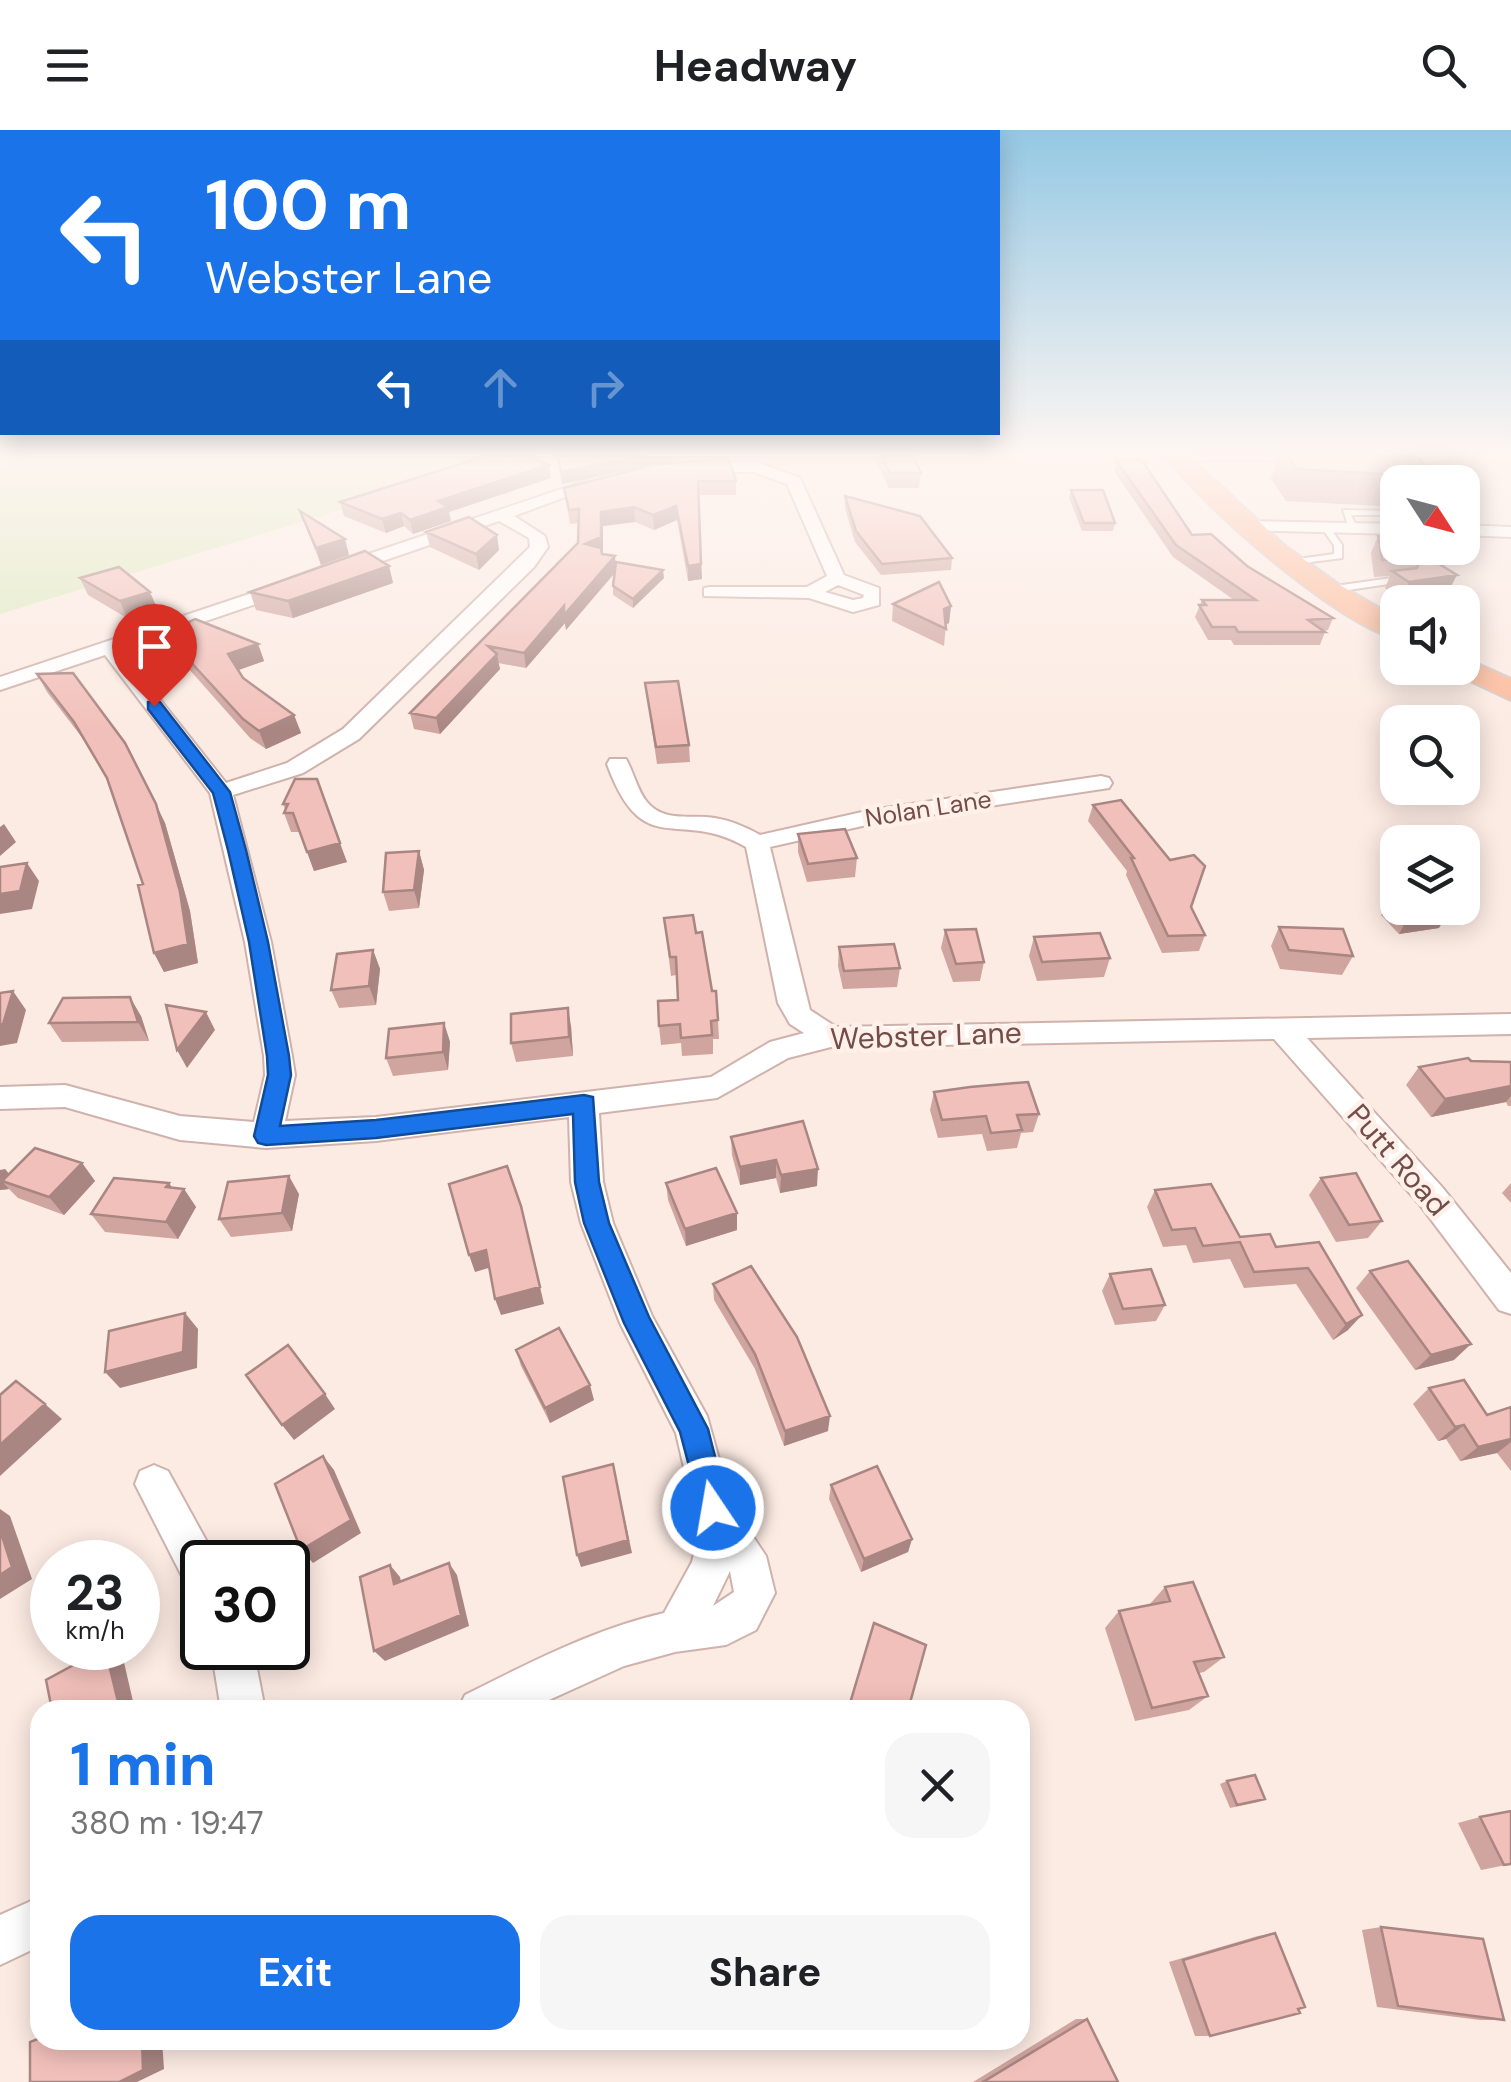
<!DOCTYPE html>
<meta charset="utf-8">
<style>
:root{--surface:#fff;--page:#f6f6f6;--text:#202124;--muted:#757577;--accent:#1a73e8}
body{margin:0;font-family:"DM Sans",sans-serif;background:var(--page);color:var(--text);height:100vh;display:flex;flex-direction:column;font-size:38px;white-space:nowrap}
*{box-sizing:border-box;margin:0}
p{font-size:32px;color:var(--muted)}
.icon{flex:none;width:55px;height:55px;fill:none;stroke:currentColor;stroke-width:2;stroke-linecap:round;stroke-linejoin:round}
.map{position:relative;flex:1;overflow:hidden}
.sheet{position:absolute;left:30px;top:1570px;width:1000px;height:350px;display:flex;flex-direction:column;background:var(--surface);border-radius:30px;box-shadow:0 5px 25px #0003}
.sheet>*{flex:none}
.banner{position:absolute;left:0px;top:0px;width:1000px;height:305px;box-shadow:0 5px 25px #0003;background:#1a73e8;color:#fff;overflow:hidden}
.needle{width:65px;rotate:126deg}
.tools{position:absolute;left:1380px;top:335px;display:grid;gap:20px}
.tools a{display:grid;place-items:center;width:100px;height:100px;border-radius:20px;background:var(--surface);box-shadow:0 5px 25px #0003;font-size:50px}
.speed{position:absolute;left:30px;top:1410px;display:flex;gap:20px;font-size:50px;font-weight:700;text-align:center}
.speed>*{display:grid;place-content:center;width:130px;height:130px;border-radius:50%;background:var(--surface);box-shadow:0 5px 25px #0003;line-height:1}
.speed small{font-size:25px;font-weight:400}
.speed .limit{border:5px solid #111;border-radius:15px;background:#fff;color:#111}
.pin{position:absolute;display:grid;place-items:center;width:85px;height:85px;color:#fff;margin:-102px -42px;border-radius:50% 50% 50% 0;rotate:-45deg;box-shadow:0 0 10px #0007}
.pin .icon{rotate:45deg}
.me{position:absolute;width:110px;margin:-55px;rotate:348deg;stroke-linejoin:round;filter:drop-shadow(0 0 8px #0008)}
.turn{display:flex;align-items:center;gap:35px;height:210px;padding:0 40px;font-size:45px}
.turn .icon{width:130px;height:130px;stroke-width:2.5}
.turn b{display:block;font-size:70px;line-height:85px}
.lanes{display:flex;align-items:center;height:95px;padding:0 40px;background:#0003;justify-content:center;gap:50px;direction:ltr}
.lanes .off{opacity:.35}
.round{display:grid;place-items:center;flex:none;width:105px;height:105px;border-radius:30px;background:var(--page)}
.head{display:flex;align-items:center;justify-content:space-between;height:170px;padding:0 40px}
h1{font-size:60px;font-weight:700;line-height:75px;color:var(--accent)}
.primary-button{display:flex;gap:20px;margin-top:auto;padding:20px 40px}
.primary-button a{flex:1;height:115px;border-radius:30px;background:var(--accent);color:#fff;font-size:40px;font-weight:700;line-height:115px;text-align:center}
.primary-button a+a{background:var(--page);color:var(--text)}
header{display:flex;justify-content:space-between;align-items:center;height:130px;padding:0 40px;background:var(--surface);font-size:45px;font-weight:700}
.map>svg:first-child{display:block}
.green{fill:#ddeac1}
.lines{fill:none;stroke-linecap:round;stroke-linejoin:round}
.service-casing{stroke:#cfb2ac;stroke-width:4}
.minor-casing{stroke:#cfb2ac;stroke-width:4}
.primary-casing{stroke:#d5c9c8;stroke-width:4}
.service{fill:#fff;fill-rule:evenodd}
.minor{fill:#fff;fill-rule:evenodd}
.primary{fill:#fbbb9b;fill-rule:evenodd}
.wall{fill:#d0a5a0}
.shaded-wall{fill:#a98682}
.building{fill:#f2c0ba;stroke:#a98682;stroke-width:2.5}
.route{fill:#1a73e8;stroke:#114b97;stroke-width:2.5}
.labels{text-anchor:middle;stroke-width:9;stroke-linejoin:round;paint-order:stroke}
.far-street-label{font-size:25px;fill:#744c49;stroke:#fff0e9}
.street-label{font-size:30px;fill:#744c49;stroke:#fff0e9}
</style>
<header><svg class="icon" aria-label="menu" viewBox="0 0 24 24"><path d="M4 6h16M4 12h16M4 18h16"/></svg>Headway<svg class="icon" aria-label="search" viewBox="0 0 24 24"><circle cx="10" cy="10" r="6"/><path d="M15 15l6 6"/></svg></header>
<div class="map">
<svg width="1511" height="1952" viewBox="0 0 1511 1952">
<rect width="100%" height="100%" fill="#fcebe3"/>
<path class="green" d="M0,326H517L0,484Z"/>
<g class="lines">
<defs>
<path id="service" d="M1177,326H1297L1300,328L1296,330H1178L1174,328Z
M1343,380L1398,381V385H1351L1357,398L1353,401L1349,398Z
M1322,395H1328L1342,415V428L1288,435L1287,433L1291,430L1334,424V415L1321,397Z
M1406,446L1409,447V451L1328,463L1323,460L1328,457Z"/>
<path id="minor" d="M756,332L800,348L844,445L879,458V475L853,482L809,468L704,466V458L710,457H807L827,446L787,354L754,342H693L685,337L693,332ZM838,455L864,465L863,468L853,470L825,462Z
M597,347L611,350L514,386L545,406L548,417L534,437L359,609L303,643L233,665L271,812L292,926L295,945L285,991L376,987L711,947L770,912L804,903L790,894L778,873L746,717C678,677 643,733 607,634L610,629H626C634,643 637,660 647,672C664,693 692,684 715,688C732,691 746,697 760,705L871,680L1101,646L1109,648L1112,653L1109,658L871,694L770,717L810,880L836,897L1511,884V904L1307,908L1442,1057L1511,1143V1184L1499,1180L1420,1075L1274,909L831,917L788,928L717,968L599,983L603,1052L613,1093L652,1186L707,1286L736,1390L752,1405L766,1426L775,1463L756,1500L726,1515L675,1522L624,1536L527,1580H458L465,1565C529,1533 594,1499 664,1483L692,1432L699,1402L676,1303L620,1193L581,1093L571,1052L569,987L376,1011L266,1018L180,1010L65,977L0,979V957L65,955L180,986L254,992L265,945L264,926L245,812L210,663L105,525L0,560V547L285,452H297V460L121,520L226,653L287,633L343,599L530,417L529,408L499,391L345,444H333V436ZM730,1441L734,1462L713,1476Z
M1244,391L1398,394V404L1238,400V392Z
M1462,395L1511,397V407L1462,405Z
M154,1335L168,1341L218,1432H202V1464L188,1458L135,1354L140,1341Z
M211,1518H253L265,1580H221Z
M40,1767V1816L0,1835V1785Z"/>
<path id="primary" d="M1165,326H1189L1285,416L1338,454L1398,489V509C1336,494 1204,377 1165,326Z
M1462,527L1511,549V570L1451,542L1448,538H1462Z"/>
</defs>
<use href="#service" class="service-casing"/>
<use href="#minor" class="minor-casing"/>
<use href="#primary" class="primary-casing"/>
<use href="#service" class="service"/>
<use href="#minor" class="minor"/>
<use href="#primary" class="primary"/>
</g>
<path class="wall" d="M557,326H723V327H692L562,354Z
M874,326H913L921,343L919,358H889Z
M1278,326H1417L1435,347L1432,352H1398V377L1286,371L1271,349Z
M1116,330L1192,405L1333,488L1328,500L1323,501L1325,502L1320,515H1234L1231,510H1208L1195,487L1202,470H1234L1173,427L1114,341Z
M549,335L551,348L449,382L451,391L413,404L404,396L386,403L344,386L340,372Z
M653,335L736,351V365H699L702,449L688,451L677,390L654,400L635,392L603,396L602,424L616,436L664,448L633,478L613,465V456L615,443L566,500L565,493L526,538L498,533L500,539L440,604L414,599L410,583L578,413L579,393L570,394L564,358Z
M1071,360L1115,393L1113,401H1082L1069,368Z
M845,366L952,428L951,440L881,445L855,412L845,378Z
M300,381L349,425L321,435Z
M426,402L499,420L479,440L430,417Z
M1378,406L1413,418L1448,462L1401,469L1385,458L1390,446L1374,447L1371,423Z
M389,436L393,453L293,488L256,480L250,462Z
M80,448L157,478L127,488L88,465Z
M893,474L951,476L949,493L946,494L944,516L892,491Z
M165,504L258,514L264,531L239,540L243,548L294,585L301,603L266,619L250,608L173,521Z
M37,544L165,693L190,781L198,833L164,842L154,823L143,754L109,653L84,610L47,562Z
M645,553L689,615L690,632L657,634Z
M295,649L347,732L314,741L300,702H291L284,683L285,679L283,674Z
M1093,675L1170,730L1205,805L1199,821L1162,823L1126,745L1127,741L1088,691Z
M798,704L857,728L855,747L807,752L798,722Z
M419,721L424,740L419,778L389,781L383,762Z
M1387,776L1439,798L1399,804L1381,785Z
M664,788L696,803L718,890L719,909H713V924L682,926L681,913L661,915L659,896L678,870L676,845L671,846Z
M1279,797L1353,826L1342,845L1280,839L1271,816Z
M945,800L984,832L980,851L953,852L941,818Z
M1034,807L1110,828L1104,847L1037,851L1029,826Z
M839,817L900,838L897,857L843,859L838,836Z
M373,820L380,839L376,875L339,878L331,860Z
M141,886L149,911L62,912L49,893Z
M444,893L450,912L448,940L393,946L386,928Z
M571,896L573,926L516,932L511,913Z
M1471,931L1511,932V976H1508L1506,972L1431,987L1406,955L1419,937Z
M934,962L1039,984L1033,1002L1021,1003L1017,1018L987,1021L982,1004L938,1008L930,980Z
M803,991L817,1056L780,1063L776,1048L740,1055L732,1025L731,1007Z
M82,1033L95,1051L64,1085L18,1068L9,1059L0,1060L5,1039L9,1044Z
M1321,1048L1382,1091L1368,1108L1336,1112L1309,1065Z
M169,1053L172,1058L184,1059L196,1077L178,1109L105,1102L91,1084Z
M666,1053L737,1100L686,1116L668,1070Z
M1511,1053V1073L1502,1063Z
M1155,1060L1240,1107L1276,1117L1319,1112L1348,1200L1333,1210L1296,1154L1244,1158L1230,1129L1193,1133L1186,1115L1163,1117L1147,1077Z
M299,1064L292,1101L231,1107L219,1089Z
M1370,1141L1454,1230L1415,1240L1356,1158Z
M1110,1144L1165,1175L1156,1191L1115,1195L1102,1161Z
M713,1154L828,1301L784,1316L755,1239L714,1170Z
M516,1220L594,1270L550,1293L521,1236Z
M1429,1258L1487,1285L1511,1277V1341L1497,1323L1460,1331L1446,1309L1438,1311L1413,1274Z
M831,1355L912,1409L908,1422L861,1442L829,1369Z
M1165,1457L1224,1527L1204,1542L1199,1543L1208,1566L1189,1580L1135,1591L1105,1498L1119,1481L1149,1475Z
M1227,1651L1265,1669L1258,1672L1230,1678L1220,1654Z
M1511,1681V1734L1481,1740L1458,1693L1480,1687Z
M1381,1797L1504,1890H1480L1377,1877L1362,1800Z
M1275,1803L1210,1906H1195L1169,1832L1258,1806Z
M1076,1889H1087L1118,1952H973Z"/>
<path class="shaded-wall" d="M642,326H692V327L562,354L561,342Z
M549,335L551,348L449,382L451,391L413,404L410,390L438,371Z
M676,376L677,390L654,400L653,385Z
M634,377L635,392L603,396V422L585,414L601,382Z
M401,383L404,396L386,403L382,389Z
M497,405L499,420L479,440L476,424Z
M345,409L349,425L321,435L316,418Z
M615,426L616,441L566,500L565,493L526,538L524,523L564,476Z
M701,434L702,449L688,451V436Z
M389,436L393,453L293,488L288,471Z
M663,440L664,448L633,478V469Z
M1457,445L1448,462L1401,469L1409,452Z
M150,462L157,478L127,488L120,471Z
M951,476L949,493L941,497L944,479Z
M258,514L264,531L235,541L228,524Z
M497,524L500,539L440,604L436,588Z
M294,585L301,603L266,619L259,601Z
M156,674L165,693L190,781L198,833L164,842L154,823Z
M4,694L16,712L0,726V697Z
M340,713L347,732L314,741L307,722Z
M419,721L424,740L419,778L414,760Z
M27,733L39,751L32,779L0,784V764Z
M1445,788L1439,798L1399,804L1404,795Z
M373,820L380,839L376,875L369,856Z
M13,861L26,880L17,913L0,916V895Z
M130,867L141,886L149,911L138,892Z
M568,878L571,896L573,926L569,907Z
M206,882L215,900L187,938L177,920Z
M444,893L450,912L448,940L443,922Z
M1511,956V966L1506,972L1431,987L1445,969Z
M776,1030V1048L740,1055V1037Z
M82,1033L95,1051L64,1085L49,1067Z
M5,1039L20,1057L2,1051L9,1059L0,1060V1040Z
M818,1039L817,1056L780,1063L781,1045Z
M289,1046L299,1064L292,1101L282,1083Z
M169,1053L179,1068L184,1059L196,1077L178,1109L166,1092V1057Z
M521,1076L544,1174L501,1185L495,1169Z
M737,1083V1100L686,1116L685,1099Z
M486,1120L492,1137L475,1142L469,1125Z
M185,1183L198,1199L197,1238L120,1258L105,1242Z
M1362,1185L1348,1200L1333,1210L1346,1194Z
M1471,1214L1454,1230L1415,1240L1431,1225Z
M590,1255L594,1270L550,1293L545,1278Z
M325,1264L335,1279L294,1310L282,1295Z
M45,1274L62,1289L0,1346V1315Z
M830,1286L828,1301L784,1316L785,1301Z
M1464,1295L1446,1309L1438,1311L1455,1297Z
M1511,1309V1312L1497,1323L1460,1331L1478,1317Z
M323,1326L334,1340L361,1403L313,1433L301,1420Z
M616,1348L632,1423L581,1437L577,1425Z
M0,1379L10,1386L32,1449L0,1469Z
M912,1409L908,1422L861,1442L864,1429Z
M449,1433L457,1445L469,1496L385,1531L374,1521Z
M390,1435L400,1447L404,1466L394,1454Z
M105,1518L123,1528L135,1580H120Z
M142,1910H162L164,1939L137,1952H119Z"/>
<path class="building" d="M486,326H531L549,335L438,371L448,377L410,390L401,383L382,389L340,372Z
M557,326H642L561,342Z
M882,326H913L921,343H890Z
M1287,326H1417L1435,347L1297,339Z
M728,328L736,351H698L701,434L688,436L676,376L653,385L634,377L601,382V407L585,414L601,418L602,424L615,426L564,485V476L524,523L488,516L497,524L436,588L410,583L578,413L579,379L569,380L564,358L653,335Z
M1141,329L1192,405L1211,404L1247,436L1333,488L1308,490L1325,502H1238L1235,497H1212L1199,475H1206L1202,470H1256L1176,415L1116,330Z
M1071,360H1103L1115,393H1084Z
M845,366L920,386L952,428L882,434L856,401Z
M300,381L345,409L316,418Z
M469,387L497,405L476,424L426,402Z
M1378,406L1398,408V418H1413L1457,445L1409,452L1392,441L1417,438L1420,428L1382,430Z
M365,421L389,436L288,471L250,462Z
M616,432L663,440L633,469L613,456Z
M119,437L150,462L120,471L80,448Z
M939,452L951,476L944,479L946,499L893,474Z
M195,489L258,514L228,524L243,548L294,585L259,601L243,589L165,504Z
M73,543L125,613L156,674L180,762L188,814L154,823L138,755L143,754L107,648L74,592L37,544Z
M678,551L689,615L656,617L645,553Z
M295,649H317L340,713L307,722L293,683H284L288,674H283Z
M1121,670L1170,730L1194,725L1205,736L1191,777L1205,805L1168,806L1131,728H1134L1093,675Z
M845,699L857,728L808,734L798,704Z
M419,721L414,760L383,762L386,723Z
M27,733L20,761L0,764V737Z
M1398,774V778H1434L1445,788L1404,795L1387,776Z
M693,785L696,803L702,802L712,861H716L718,890L711,891L712,905L681,908L680,894L659,896L658,871L678,870L676,827H670L664,788Z
M1279,797L1343,799L1353,826L1289,820Z
M976,799L984,832L956,834L945,800Z
M1100,803L1110,828L1042,832L1034,807Z
M894,814L900,838L844,841L839,817Z
M373,820L369,856L331,860L337,824Z
M13,861L3,894L0,895V863Z
M130,867L138,892L49,893L63,868Z
M166,875L206,882L177,920Z
M568,878L569,907L511,913V884Z
M444,893L443,922L386,928L389,899Z
M1468,928L1471,931L1511,932V956L1445,969L1419,937Z
M1028,952L1039,984L1017,985L1022,1000L991,1003L986,986L942,990L934,962L970,957Z
M803,991L818,1039L781,1045L776,1030L740,1037L731,1007Z
M35,1018L82,1033L49,1067L2,1051Z
M507,1036L521,1076L540,1157L495,1169L486,1120L469,1125L449,1054Z
M716,1038L737,1083L685,1099L666,1053Z
M1356,1043L1382,1091L1349,1095L1321,1048Z
M289,1046L282,1083L219,1089L228,1052Z
M114,1048L169,1053L166,1057L184,1059L166,1092L91,1084Z
M1211,1054L1240,1107L1270,1104L1276,1117L1319,1112L1362,1185L1346,1194L1308,1138L1254,1142L1240,1112L1203,1116L1195,1098L1172,1100L1155,1060Z
M1408,1131L1471,1214L1431,1225L1370,1141Z
M751,1136L797,1207L830,1286L785,1301L755,1224L713,1154Z
M1151,1139L1165,1175L1123,1179L1110,1144Z
M185,1183L183,1222L105,1242L109,1201Z
M559,1198L590,1255L545,1278L516,1220Z
M288,1215L325,1264L282,1295L246,1245Z
M1464,1250L1487,1285L1511,1277V1309L1478,1317L1464,1295L1455,1297L1429,1258Z
M16,1251L45,1274L0,1315V1265Z
M323,1326L351,1390L301,1420L275,1354Z
M613,1334L628,1410L577,1425L563,1347Z
M877,1336L912,1409L864,1429L831,1355Z
M0,1400L12,1437L0,1445Z
M449,1433L461,1485L374,1521L360,1447L390,1435L394,1454Z
M1193,1452L1224,1527L1194,1532L1208,1566L1152,1578L1119,1481L1170,1471L1165,1457Z
M874,1493L926,1515L908,1580H848Z
M105,1518L120,1580H52L46,1550Z
M1255,1645L1265,1669L1237,1675L1227,1651Z
M1511,1681V1734L1504,1735L1480,1687Z
M1381,1797L1483,1809L1504,1890L1398,1876Z
M1275,1803L1305,1877L1298,1879L1300,1883L1210,1906L1183,1830Z
M1087,1889L1118,1952H983Z
M40,1908V1910H142L143,1940L119,1952H30V1912Z"/>
<linearGradient id="sky" x2="0" y2="1"><stop stop-color="#94c8e4"/><stop offset="0.54" stop-color="#fef6f2"/><stop offset="1" stop-color="#fef6f2" stop-opacity="0"/></linearGradient>
<rect width="1511" height="599" fill="url(#sky)"/>
<path class="route" d="M148,572H160L230,662L246,720L268,812L289,926L291,945L280,996L376,990L584,965L593,967L599,1052L609,1093L649,1187L708,1299L728,1378L724,1389L713,1393L703,1389L680,1302L624,1193L584,1093L575,1052L573,984L376,1008L266,1015L258,1013L254,1006L268,945L267,926L249,812L228,720L213,663L148,579Z"/>
<g class="labels">
<g class="far-street-label">
<text transform="translate(928 678) rotate(-9)" y="9">Nolan Lane</text>
</g>
<g class="street-label">
<text transform="translate(926 906) rotate(-2)" y="10">Webster Lane</text>
<text transform="translate(1398 1030) rotate(49)" y="10">Putt Road</text>
</g>
</g>
</svg>
<div class="tools">
<a><svg class="needle" viewBox="-14 -14 28 28"><path d="M0-13l5 13h-10z" fill="#e53935"/><path d="M0 13l5-13h-10z" fill="#757577"/></svg></a>
<a><svg class="icon" aria-label="sound" viewBox="0 0 24 24"><path d="M4 9h4l5-4v14l-5-4H4zM17 9q2 3 0 6"/></svg></a>
<a><svg class="icon" aria-label="search" viewBox="0 0 24 24"><circle cx="10" cy="10" r="6"/><path d="M15 15l6 6"/></svg></a>
<a><svg class="icon" aria-label="layers" viewBox="0 0 24 24"><path d="M12 4l9 5-9 5-9-5zM3 14l9 5 9-5"/></svg></a>
</div>
<div class="speed"><div>23<small>km/h</small></div><div class="limit">30</div></div>
<div class="pin" style="left:154px;top:576px;background:#d93025"><svg class="icon" aria-label="arrive" viewBox="0 0 24 24"><path d="M6 21V4h12l-3 4 3 4H6"/></svg></div>
<svg class="me" style="left:713px;top:1378px" viewBox="-20 -20 40 40"><circle r="17" fill="#1a73e8" stroke="#fff" stroke-width="3"/><path d="M0-11L8 9 0 5-8 9z" fill="#fff"/></svg>
<div class="banner">
<div class="turn"><svg class="icon" aria-label="left" viewBox="0 0 24 24"><path d="M17 20v-9H6M10 6l-5 5 5 5"/></svg><div><b>100 m</b>Webster Lane</div></div>
<div class="lanes"><svg class="icon" aria-label="left" viewBox="0 0 24 24"><path d="M17 20v-9H6M10 6l-5 5 5 5"/></svg><svg class="icon off" aria-label="ahead" viewBox="0 0 24 24"><path d="M12 20V5M6 11l6-6 6 6"/></svg><svg class="icon off" aria-label="right" viewBox="0 0 24 24"><path d="M7 20v-9h11M14 6l5 5-5 5"/></svg></div>
</div>
<section class="sheet">
<div class="head"><div><h1>1 min</h1><p>380 m · 19:47</p></div><a class="round"><svg class="icon" aria-label="close" viewBox="0 0 24 24"><path d="M6 6l12 12M18 6L6 18"/></svg></a></div>
<div class="primary-button"><a>Exit</a><a>Share</a></div>
</section>
</div>
